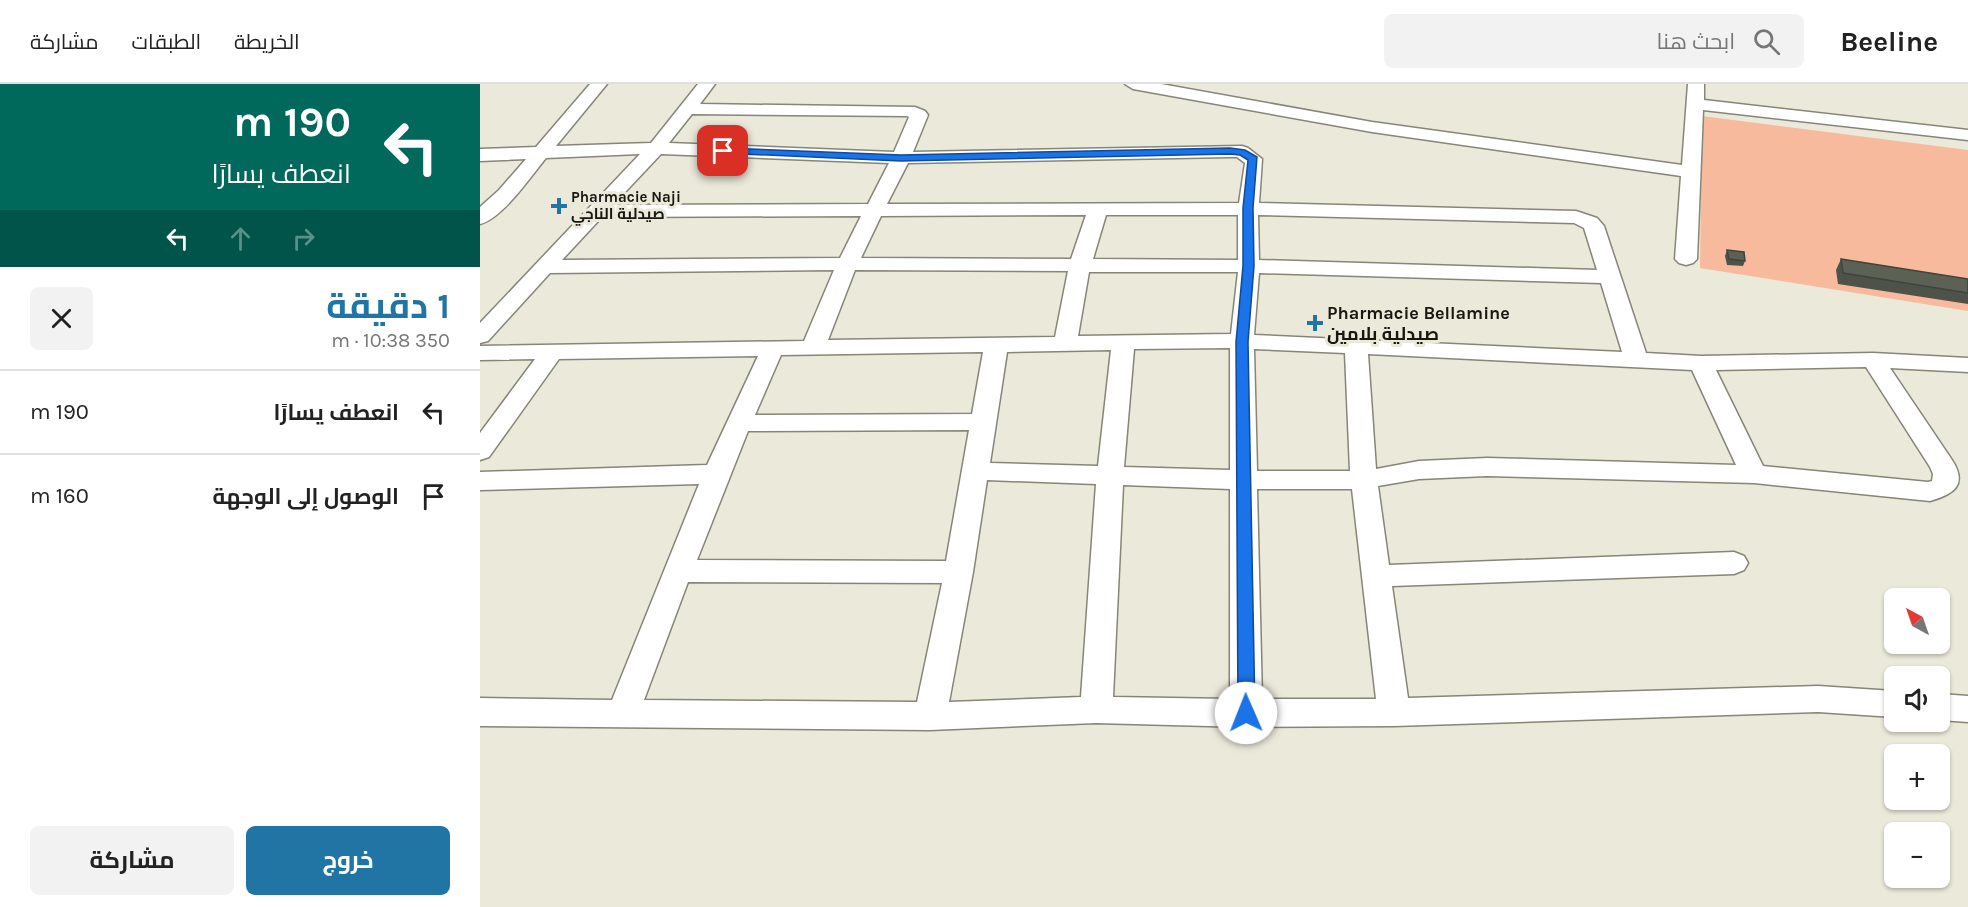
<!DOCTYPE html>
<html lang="ar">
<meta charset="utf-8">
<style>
:root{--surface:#fff;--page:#f2f2f2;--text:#222;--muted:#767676;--line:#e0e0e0;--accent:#2075a5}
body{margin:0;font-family:Karla,Cairo,sans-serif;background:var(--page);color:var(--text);direction:rtl;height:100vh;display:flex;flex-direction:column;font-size:22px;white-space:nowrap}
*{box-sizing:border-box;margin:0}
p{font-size:20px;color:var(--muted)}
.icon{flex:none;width:33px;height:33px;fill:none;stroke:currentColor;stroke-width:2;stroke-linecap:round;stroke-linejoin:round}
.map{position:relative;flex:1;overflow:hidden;direction:ltr}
.side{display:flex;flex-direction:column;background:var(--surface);width:480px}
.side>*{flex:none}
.banner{background:#00695c;color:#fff;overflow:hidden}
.needle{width:39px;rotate:320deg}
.buttons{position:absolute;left:1404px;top:504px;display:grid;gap:12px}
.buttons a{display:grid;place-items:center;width:66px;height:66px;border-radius:9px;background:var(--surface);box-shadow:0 2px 4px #0004;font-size:30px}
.pin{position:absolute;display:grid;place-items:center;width:51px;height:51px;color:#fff;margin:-26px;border-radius:12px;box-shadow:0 3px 9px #0006}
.me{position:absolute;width:66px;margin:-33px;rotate:359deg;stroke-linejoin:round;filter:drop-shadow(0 0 4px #0008)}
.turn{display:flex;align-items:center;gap:21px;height:126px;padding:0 30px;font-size:27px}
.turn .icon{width:78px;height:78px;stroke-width:2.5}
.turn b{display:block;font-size:42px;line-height:51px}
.lanes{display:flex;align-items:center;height:57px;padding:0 30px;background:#0003;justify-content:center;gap:30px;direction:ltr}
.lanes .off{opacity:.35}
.round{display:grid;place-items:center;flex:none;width:63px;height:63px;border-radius:9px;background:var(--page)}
.summary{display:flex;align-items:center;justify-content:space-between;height:102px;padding:0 30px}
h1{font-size:36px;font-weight:700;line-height:45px;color:var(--accent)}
.cta{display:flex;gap:12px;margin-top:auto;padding:12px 30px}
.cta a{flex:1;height:69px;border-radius:9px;background:var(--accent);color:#fff;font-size:24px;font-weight:700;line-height:69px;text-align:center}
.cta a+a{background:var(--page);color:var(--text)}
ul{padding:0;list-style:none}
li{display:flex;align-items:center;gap:18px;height:84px;padding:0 30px;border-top:2px solid var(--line)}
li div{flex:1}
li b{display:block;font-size:22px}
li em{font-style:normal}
header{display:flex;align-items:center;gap:36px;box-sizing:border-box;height:84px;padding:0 30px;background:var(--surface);border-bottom:2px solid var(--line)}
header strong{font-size:28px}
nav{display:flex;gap:33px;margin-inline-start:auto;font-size:21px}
.search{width:420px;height:54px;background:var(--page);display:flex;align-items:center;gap:15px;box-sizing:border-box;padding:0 21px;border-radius:9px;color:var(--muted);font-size:22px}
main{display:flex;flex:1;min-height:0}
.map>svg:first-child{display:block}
.green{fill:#f7ba9d}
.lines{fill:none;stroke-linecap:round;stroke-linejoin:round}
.minor-casing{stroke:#878577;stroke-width:3}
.minor{fill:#fff;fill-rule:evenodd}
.wall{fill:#4e5349}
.building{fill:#5b6155;stroke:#40443c;stroke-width:1.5}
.route{fill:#1a73e8;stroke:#114b97;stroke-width:1.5}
.poi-dot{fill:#2075a5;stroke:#ebe9da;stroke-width:2}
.labels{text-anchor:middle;stroke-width:6;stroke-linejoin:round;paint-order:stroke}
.far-poi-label{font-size:15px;font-weight:bold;fill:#171611;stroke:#ebe9da;text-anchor:start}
.poi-label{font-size:18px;font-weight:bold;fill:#171611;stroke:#ebe9da;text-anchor:start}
</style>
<header>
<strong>Beeline</strong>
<div class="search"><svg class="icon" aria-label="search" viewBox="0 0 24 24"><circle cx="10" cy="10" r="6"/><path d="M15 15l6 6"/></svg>ابحث هنا</div>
<nav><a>الخريطة</a><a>الطبقات</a><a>مشاركة</a></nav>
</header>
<main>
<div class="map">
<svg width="1488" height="823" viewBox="0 0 1488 823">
<rect width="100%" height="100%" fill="#ebe9da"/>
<path class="green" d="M1222,32L1488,66V227L1220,184Z"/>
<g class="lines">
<defs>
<path id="minor" d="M110,0H127L76,62L171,59L218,0H235L220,20L435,23L445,27L448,31L433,68L762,62L768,64L782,75L779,119L1096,127L1117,134L1124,142L1166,269L1221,272L1393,269L1488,274V288L1410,284L1472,376C1488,401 1474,410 1450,417L1274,399L1007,392L939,395L898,402L909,481L1254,468L1264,472L1268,479L1264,486L1254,490L912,502L928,614L1338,602L1414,607V633L1338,628L914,642L766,643L616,639L450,646L0,642V614L132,616L219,400L0,406V388L227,381L278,272L79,275L9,373L0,376V349L55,275L0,276V262L324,257L354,186L70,189L8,257L0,259V239L160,70L66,74C51,92 23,134 0,140V123L19,106L46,75L0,77V65L56,63ZM212,30L427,32L429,33L414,68L189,59ZM181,70L409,79L388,120L133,121ZM750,73H757L765,79L759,119L407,120L428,79ZM606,131L591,175L381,174L401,132ZM626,131H758V176L613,175ZM778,131L1094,139L1104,144L1117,186L779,176ZM381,132L360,174L82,176L122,133ZM375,186L588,187L575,253L348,256ZM609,188H758L751,250L598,252ZM779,189L1121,199L1142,268L774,251ZM750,264V386L644,383L654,265ZM774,265L865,269L870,387H777ZM631,266L618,382L510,379L527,268ZM503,268L492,330L275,331L301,271ZM888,270L1212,286L1256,381L1007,374L939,377L896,385ZM1386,283L1450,383L1453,390L1452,397L1448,398L1283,382L1236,286ZM489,346L466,477L217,476L268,347ZM507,396L616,400L601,613L469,618L493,488ZM643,401L750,405V615L633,613ZM777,405H872L896,615H782ZM208,498L462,499L437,618L164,616Z
M645,0H681L892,38L1202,81L1208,0H1224V16L1488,46V56L1223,26L1217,175L1213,179L1206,181L1199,179L1195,175L1201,92L892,48L653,5Z
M1460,610L1488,612V638L1460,636Z"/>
</defs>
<use href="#minor" class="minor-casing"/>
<use href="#minor" class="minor"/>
</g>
<path class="wall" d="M1247,166L1265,177L1263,182L1247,181L1245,172Z
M1361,175L1488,195V220L1358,200L1356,186Z"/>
<path class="building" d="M1247,166L1264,168L1265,177L1249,175Z
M1361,175L1488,195V209L1363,189Z"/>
<path class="route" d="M243,64L421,71L750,64L765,66L777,73L773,124L774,182L768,258L775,629L772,634L766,636L761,634L758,629L756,258L763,182V124L768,76L760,71L750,70L421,77L240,69L238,67Z"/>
<g class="poi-dot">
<path d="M76 113h6v6h6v6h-6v6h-6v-6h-6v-6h6z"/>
<path d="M832 230h6v6h6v6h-6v6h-6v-6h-6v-6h6z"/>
</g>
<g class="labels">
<g class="far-poi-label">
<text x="91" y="118">Pharmacie Naji<tspan x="91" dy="17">صيدلية الناجي</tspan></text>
</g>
<g class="poi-label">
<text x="847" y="235">Pharmacie Bellamine<tspan x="847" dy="21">صيدلية بلامين</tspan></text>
</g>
</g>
</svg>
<div class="buttons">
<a><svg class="needle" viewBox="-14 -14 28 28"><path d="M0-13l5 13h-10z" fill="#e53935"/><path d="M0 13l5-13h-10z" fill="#767676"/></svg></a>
<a><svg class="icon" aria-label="sound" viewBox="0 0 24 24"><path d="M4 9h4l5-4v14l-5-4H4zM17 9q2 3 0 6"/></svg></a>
<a>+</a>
<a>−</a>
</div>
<div class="pin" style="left:243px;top:67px;background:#d93025"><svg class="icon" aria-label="arrive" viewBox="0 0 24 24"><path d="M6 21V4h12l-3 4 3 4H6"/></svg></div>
<svg class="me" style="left:766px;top:629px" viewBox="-20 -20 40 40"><circle r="19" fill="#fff"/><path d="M0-13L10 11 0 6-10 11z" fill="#1a73e8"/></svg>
</div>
<section class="side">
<div class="banner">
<div class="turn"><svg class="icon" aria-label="left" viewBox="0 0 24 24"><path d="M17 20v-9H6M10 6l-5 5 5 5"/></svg><div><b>190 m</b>انعطف يسارًا</div></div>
<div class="lanes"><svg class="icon" aria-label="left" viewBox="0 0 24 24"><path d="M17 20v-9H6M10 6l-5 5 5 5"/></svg><svg class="icon off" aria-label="ahead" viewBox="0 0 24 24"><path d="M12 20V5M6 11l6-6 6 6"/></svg><svg class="icon off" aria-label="right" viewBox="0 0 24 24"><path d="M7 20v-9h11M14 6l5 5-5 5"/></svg></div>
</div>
<div class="summary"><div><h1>1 دقيقة</h1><p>350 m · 10:38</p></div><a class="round"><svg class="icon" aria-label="close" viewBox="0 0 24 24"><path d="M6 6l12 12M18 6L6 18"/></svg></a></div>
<ul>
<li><svg class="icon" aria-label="left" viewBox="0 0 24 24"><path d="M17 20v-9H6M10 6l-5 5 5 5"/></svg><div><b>انعطف يسارًا</b></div><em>190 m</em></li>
<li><svg class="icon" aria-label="arrive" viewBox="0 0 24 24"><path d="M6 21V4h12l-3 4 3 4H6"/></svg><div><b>الوصول إلى الوجهة</b></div><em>160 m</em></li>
</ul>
<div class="cta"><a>خروج</a><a>مشاركة</a></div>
</section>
</main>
